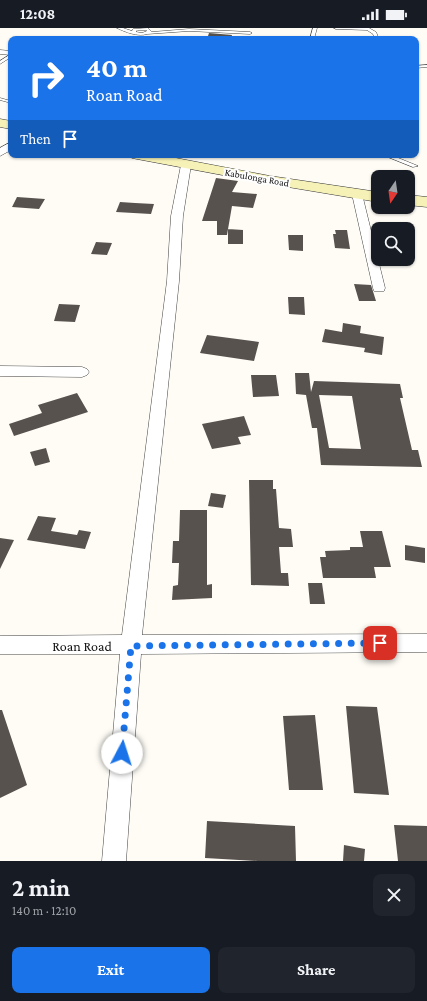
<!DOCTYPE html>
<meta charset="utf-8">
<style>
:root{--surface:#171b24;--page:#20242c;--text:#f1f3f6;--muted:#9ea1a6;--accent:#1a73e8}
body{margin:0;font-family:"Crimson Pro",serif;background:var(--page);color:var(--text);height:100vh;display:flex;flex-direction:column;font-size:15px;white-space:nowrap}
*{box-sizing:border-box;margin:0}
p{font-size:13px;color:var(--muted)}
.icon{flex:none;width:22px;height:22px;fill:none;stroke:currentColor;stroke-width:2;stroke-linecap:round;stroke-linejoin:round}
.map{position:relative;height:833px;overflow:hidden}
.details{display:flex;flex-direction:column;background:var(--surface);flex:1}
.details>*{flex:none}
.guide{position:absolute;left:8px;top:8px;width:411px;height:122px;border-radius:8px;box-shadow:0 1px 3px #0004;background:#1a73e8;color:#fff;overflow:hidden}
.needle{width:26px;rotate:193deg}
.controls{position:absolute;left:371px;top:142px;display:grid;gap:8px}
.controls a{display:grid;place-items:center;width:44px;height:44px;border-radius:8px;background:var(--surface);box-shadow:0 1px 3px #0004;font-size:20px}
.pin{position:absolute;display:grid;place-items:center;width:34px;height:34px;color:#fff;margin:-17px;border-radius:8px;box-shadow:0 2px 6px #0006}
.me{position:absolute;width:44px;margin:-22px;rotate:5deg;stroke-linejoin:round;filter:drop-shadow(0 0 3px #0008)}
.turn{display:flex;align-items:center;gap:14px;height:84px;padding:0 12px;font-size:18px}
.turn .icon{width:52px;height:52px;stroke-width:2.5}
.turn b{display:block;font-size:28px;line-height:34px}
.then{display:flex;align-items:center;height:38px;padding:0 12px;background:#0003;gap:8px;font-size:15px}
.round{display:grid;place-items:center;flex:none;width:42px;height:42px;border-radius:8px;background:var(--page)}
.overview{display:flex;align-items:center;justify-content:space-between;height:68px;padding:0 12px}
h1{font-size:24px;font-weight:700;line-height:30px}
.action{display:flex;gap:8px;margin-top:auto;padding:8px 12px}
.action a{flex:1;height:46px;border-radius:8px;background:var(--accent);color:#fff;font-size:16px;font-weight:700;line-height:46px;text-align:center}
.action a+a{background:var(--page);color:var(--text)}
.status{display:flex;justify-content:space-between;align-items:center;height:28px;padding:0 20px;background:var(--surface);direction:ltr}
.status svg{height:11px;fill:currentColor}
.map>svg:first-child{display:block}
.building{fill:#58524e;fill-rule:evenodd}
.lines{fill:none;stroke-linecap:round;stroke-linejoin:round}
.service-casing{stroke:#434343;stroke-width:1}
.minor-casing{stroke:#434343;stroke-width:1}
.secondary-casing{stroke:#323232;stroke-width:1}
.service{fill:#fff;fill-rule:evenodd}
.minor{fill:#fff;fill-rule:evenodd}
.secondary{fill:#f6f1b7;fill-rule:evenodd}
.route{stroke:#1a73e8;stroke-width:7;stroke-dasharray:0 12.6}
.labels{text-anchor:middle;stroke-width:4;stroke-linejoin:round;paint-order:stroke}
.far-street-label{font-size:10px;fill:#101010;stroke:#fff}
.near-street-label{font-size:14px;fill:#101010;stroke:#fff}
</style>
<div class="status"><b>12:08</b><svg viewBox="0 0 49 12"><path d="M0 12V9h3v3zM5 12V6h3v6zM10 12V3h3v9zM15 12V0h3v12zM26 1h20v11H26zM47 4h2v5h-2z"/></svg></div>
<div class="map">
<svg width="427" height="833" viewBox="0 0 427 833">
<rect width="100%" height="100%" fill="#fefcf5"/>
<path class="building" d="M209,5L232,7L231,11H207Z
M216,150L238,153L232,164L257,166L253,180L232,178L227,207H217V193H202Z
M17,169L45,171L39,181L12,179Z
M120,174L135,175L154,176L151,186L116,184Z
M228,201L243,202V216H228Z
M335,202H347L350,221L335,220L333,206H336Z
M288,207H303V223L289,222Z
M96,214L112,215L107,227L91,226Z
M354,256L371,257L376,273H359Z
M288,269H304L305,287L289,286Z
M59,276L80,277L75,294L54,293Z
M343,295L361,298L360,305L384,309L382,327L364,324L365,320L322,314L325,301L342,304Z
M207,307L259,314L254,333L200,325Z
M295,345H309L311,364L314,353L400,356L403,370H400L412,422H418L422,439L321,437L317,400H312L306,367L296,366ZM319,367L352,368L361,421L329,420Z
M251,347H276L279,368L253,369Z
M77,365L88,384L14,408L9,396L42,385L38,377Z
M244,388L251,407L238,409L241,416L212,421L202,396Z
M46,420L50,434L35,438L30,424Z
M249,452H273V461H276L279,500L291,501L293,519H279L281,545H288L289,558L251,557Z
M211,465L226,467L223,480L208,478Z
M180,482H207V557L212,556V570L172,572L173,558L178,557L179,535H172L173,513H179Z
M38,488L56,490L51,503L77,507L79,502L91,504L85,521L27,512Z
M360,503H382L391,539H374L376,550H323L320,529H326L325,523L350,522V519H363Z
M0,510L14,512L0,541Z
M405,517L425,520V535L405,532Z
M308,555H322L325,576H310Z
M346,678L377,679L389,767L354,765Z
M0,682H2L27,757L0,770Z
M315,687L323,762H289L283,688Z
M207,793L295,798L296,833H258L205,830Z
M394,797L427,798V833H398Z
M344,817L365,821L364,833H343Z"/>
<g class="lines">
<defs>
<path id="service" d="M117,0H123L132,3L133,1L148,0L152,4L189,1L250,4L252,5L250,6L189,3L147,6C138,9 125,4 117,0ZM138,2H146L147,3L142,5L136,4V3Z
M313,0H317L314,11H310Z
M334,0H369L376,4L379,11H375L373,6L367,2L336,1Z
M11,26V29L0,36V33Z
M427,37V39L416,40V38Z
M0,70L11,73V75L0,72Z
M383,127H391L418,138L413,139Z"/>
<path id="minor" d="M0,22L11,23V27L0,26Z
M11,114V122L0,128V120Z
M186,134L191,137L183,188L179,253L142,607L427,606V624L141,626L126,833H102L120,626H0V608L122,607L167,253L171,188L181,137Z
M357,163L362,166L385,260L384,263H374L373,260L352,166Z
M0,338L82,339L87,341L89,344L87,347L82,349L0,348Z"/>
<path id="secondary" d="M0,91L11,93V101L0,99Z
M130,127H160L270,148L378,164V174L270,156L137,131L132,130Z
M408,167L427,169V179L408,177Z"/>
</defs>
<use href="#service" class="service-casing"/>
<use href="#minor" class="minor-casing"/>
<use href="#secondary" class="secondary-casing"/>
<use href="#service" class="service"/>
<use href="#minor" class="minor"/>
<use href="#secondary" class="secondary"/>
</g>
<g class="lines">
<path class="route" d="M122,725L131,618L380,615"/>
</g>
<g class="labels">
<g class="far-street-label">
<text transform="translate(257 149) rotate(10)" y="4">Kabulonga Road</text>
</g>
<g class="near-street-label">
<text x="82" y="623">Roan Road</text>
</g>
</g>
</svg>
<div class="controls">
<a><svg class="needle" viewBox="-14 -14 28 28"><path d="M0-13l5 13h-10z" fill="#e53935"/><path d="M0 13l5-13h-10z" fill="#9ea1a6"/></svg></a>
<a><svg class="icon" aria-label="search" viewBox="0 0 24 24"><circle cx="10" cy="10" r="6"/><path d="M15 15l6 6"/></svg></a>
</div>
<div class="pin" style="left:380px;top:615px;background:#d93025"><svg class="icon" aria-label="arrive" viewBox="0 0 24 24"><path d="M6 21V4h12l-3 4 3 4H6"/></svg></div>
<svg class="me" style="left:122px;top:725px" viewBox="-20 -20 40 40"><circle r="19" fill="#fff"/><path d="M0-13L10 11 0 6-10 11z" fill="#1a73e8"/></svg>
<div class="guide">
<div class="turn"><svg class="icon" aria-label="right" viewBox="0 0 24 24"><path d="M7 20v-9h11M14 6l5 5-5 5"/></svg><div><b>40 m</b>Roan Road</div></div>
<div class="then">Then<svg class="icon" aria-label="arrive" viewBox="0 0 24 24"><path d="M6 21V4h12l-3 4 3 4H6"/></svg></div>
</div>
</div>
<section class="details">
<div class="overview"><div><h1>2 min</h1><p>140 m · 12:10</p></div><a class="round"><svg class="icon" aria-label="close" viewBox="0 0 24 24"><path d="M6 6l12 12M18 6L6 18"/></svg></a></div>
<div class="action"><a>Exit</a><a>Share</a></div>
</section>
